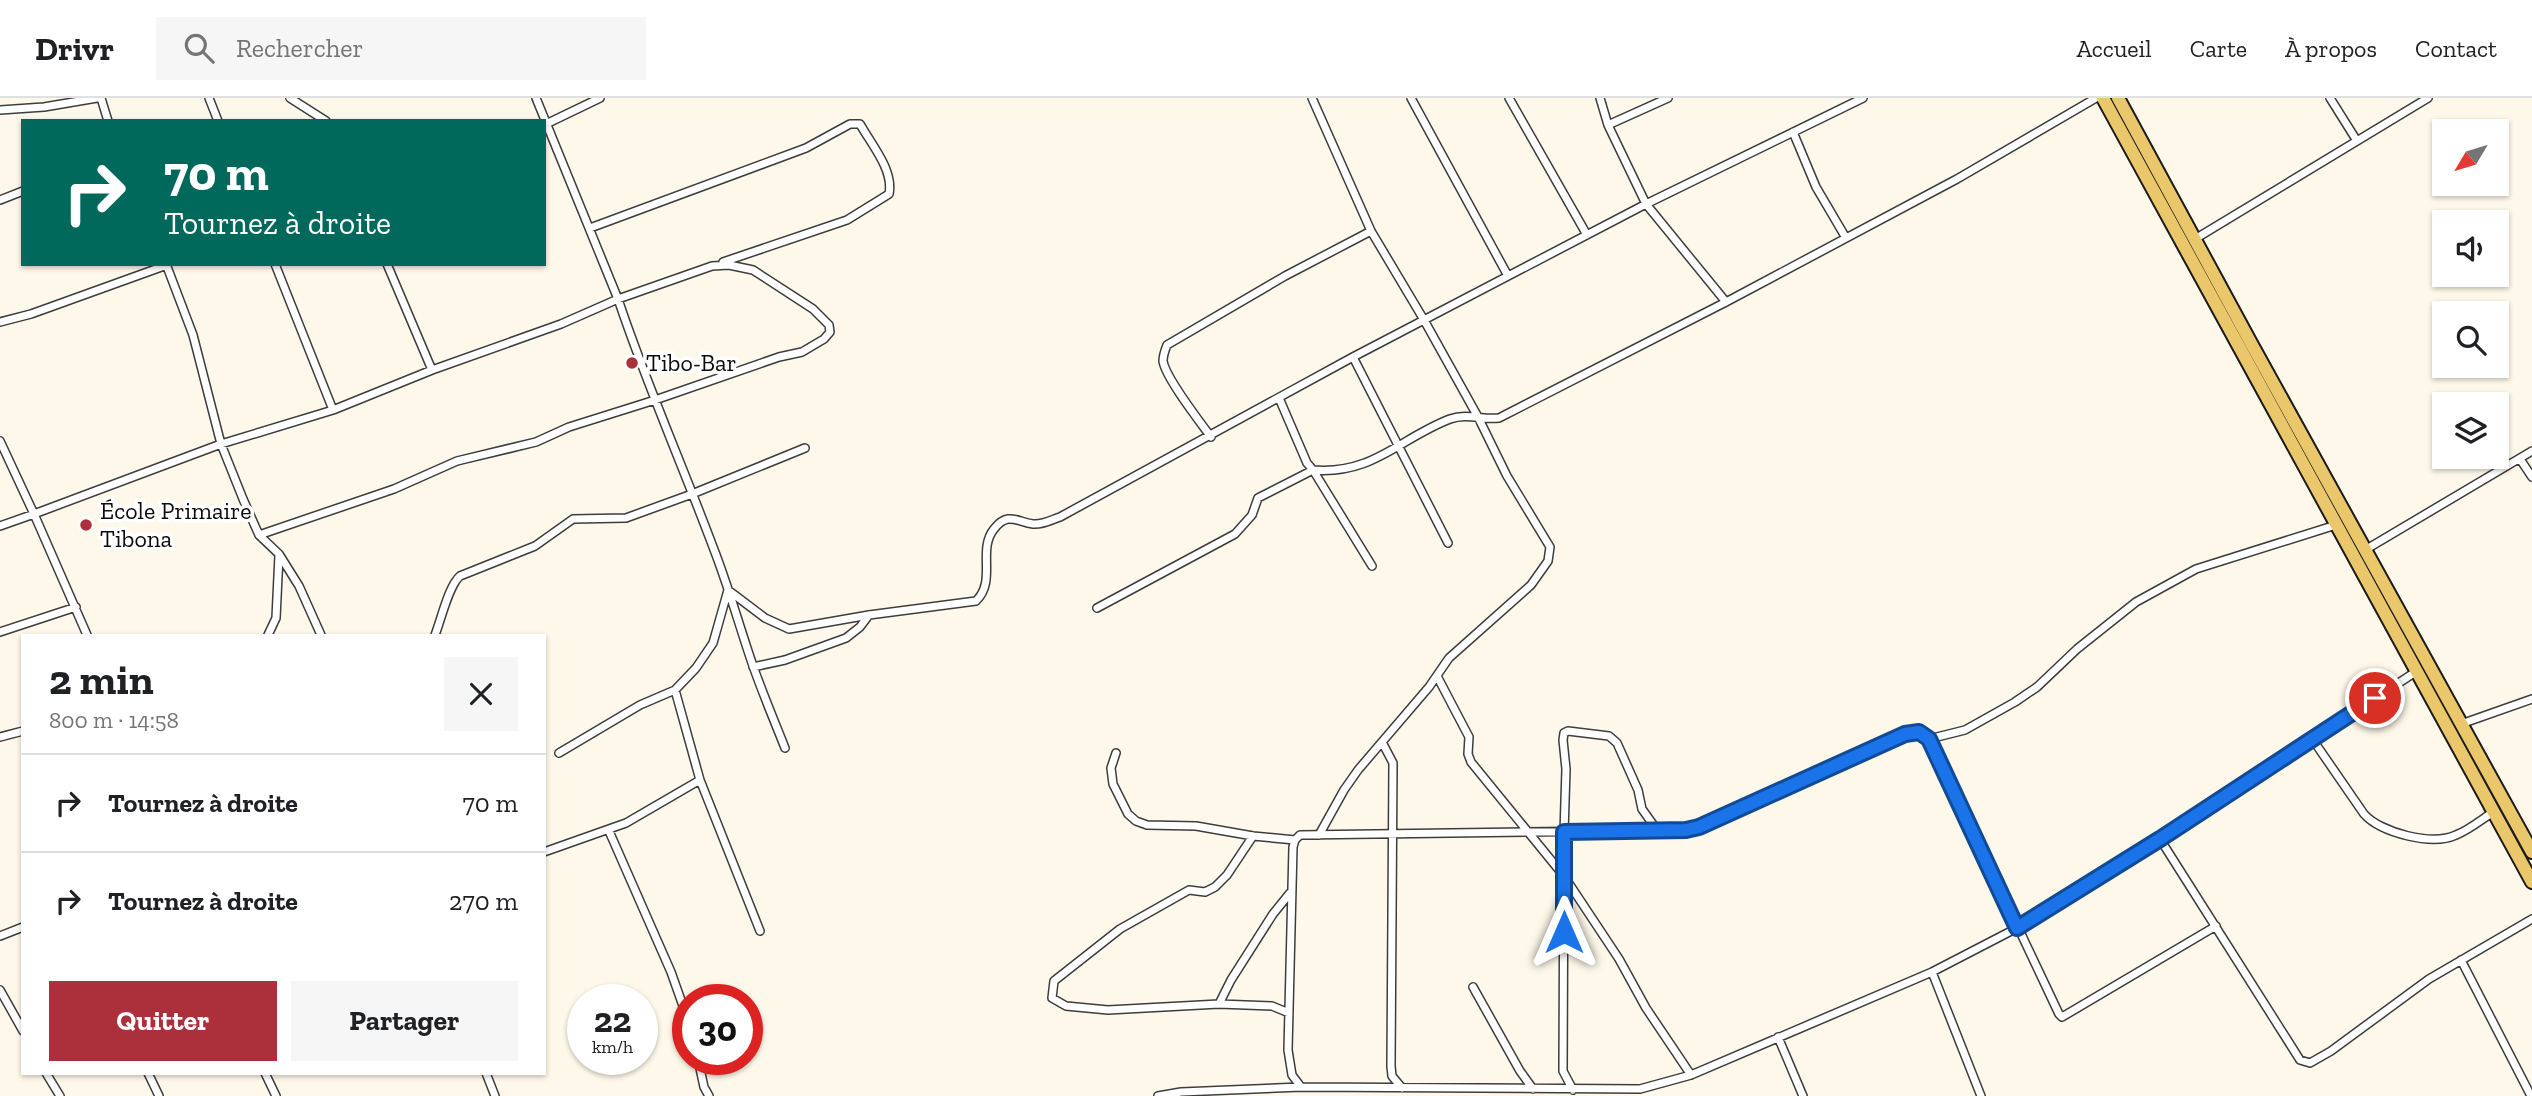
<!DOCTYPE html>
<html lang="fr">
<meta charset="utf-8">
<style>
:root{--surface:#fff;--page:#f6f6f6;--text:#202124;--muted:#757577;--line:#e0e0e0;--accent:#ac303b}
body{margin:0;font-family:"Zilla Slab",serif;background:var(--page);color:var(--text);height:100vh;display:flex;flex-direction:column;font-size:26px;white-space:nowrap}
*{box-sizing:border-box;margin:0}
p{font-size:23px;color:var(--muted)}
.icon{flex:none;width:38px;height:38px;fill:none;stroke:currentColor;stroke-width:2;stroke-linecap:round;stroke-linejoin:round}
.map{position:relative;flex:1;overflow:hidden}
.side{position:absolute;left:21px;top:536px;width:525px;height:441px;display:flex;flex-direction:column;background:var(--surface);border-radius:0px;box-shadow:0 2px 5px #0004}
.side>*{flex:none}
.banner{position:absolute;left:21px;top:21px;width:525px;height:147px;border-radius:0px;box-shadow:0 2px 5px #0004;background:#00695c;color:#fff;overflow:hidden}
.needle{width:46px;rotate:232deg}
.fabs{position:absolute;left:2432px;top:21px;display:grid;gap:14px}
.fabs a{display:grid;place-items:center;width:77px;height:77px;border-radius:0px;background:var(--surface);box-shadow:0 2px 5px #0004;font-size:35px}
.speed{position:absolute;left:567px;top:886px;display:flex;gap:14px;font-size:35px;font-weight:700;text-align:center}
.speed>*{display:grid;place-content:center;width:91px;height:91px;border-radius:50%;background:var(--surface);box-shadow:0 2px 5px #0004;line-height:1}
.speed small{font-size:18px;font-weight:400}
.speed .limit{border:10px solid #d22;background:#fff;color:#111}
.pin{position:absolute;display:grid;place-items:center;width:60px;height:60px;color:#fff;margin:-30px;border:4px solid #fff;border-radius:50%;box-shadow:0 2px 7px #0007}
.me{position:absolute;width:77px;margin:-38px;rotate:0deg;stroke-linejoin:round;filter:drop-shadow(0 0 5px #0008)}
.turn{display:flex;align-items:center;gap:24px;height:147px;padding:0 28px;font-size:32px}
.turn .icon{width:91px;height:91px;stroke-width:2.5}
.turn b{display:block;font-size:49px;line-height:60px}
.round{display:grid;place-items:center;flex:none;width:74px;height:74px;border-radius:0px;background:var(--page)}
.head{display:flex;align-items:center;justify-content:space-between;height:119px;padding:0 28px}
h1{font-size:42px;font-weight:700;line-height:52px}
.button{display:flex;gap:14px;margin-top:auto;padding:14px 28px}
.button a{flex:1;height:80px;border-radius:0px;background:var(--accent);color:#fff;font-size:28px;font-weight:700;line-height:80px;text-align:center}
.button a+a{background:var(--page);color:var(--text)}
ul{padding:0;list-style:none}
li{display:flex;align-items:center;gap:21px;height:98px;padding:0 28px;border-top:2px solid var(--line)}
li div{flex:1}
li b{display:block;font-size:26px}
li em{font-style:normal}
header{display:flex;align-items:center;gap:42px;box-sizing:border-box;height:98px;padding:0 35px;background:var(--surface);border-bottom:2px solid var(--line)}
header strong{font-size:33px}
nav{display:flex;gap:38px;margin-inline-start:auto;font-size:24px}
.search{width:490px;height:63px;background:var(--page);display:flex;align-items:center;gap:18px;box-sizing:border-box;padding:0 24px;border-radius:0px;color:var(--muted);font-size:26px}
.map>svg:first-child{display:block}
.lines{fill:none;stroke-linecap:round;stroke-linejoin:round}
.minor-casing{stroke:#3d3d3d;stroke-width:10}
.primary-casing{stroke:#1b1b1b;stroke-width:16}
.minor{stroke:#fff;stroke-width:7}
.primary{stroke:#ebc76b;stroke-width:12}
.route-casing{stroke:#114b97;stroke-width:18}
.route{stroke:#1a73e8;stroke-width:12}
.poi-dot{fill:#ac303b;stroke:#fff;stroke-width:2.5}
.labels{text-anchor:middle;stroke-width:7;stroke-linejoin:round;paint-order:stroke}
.poi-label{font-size:24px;fill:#0a0a0a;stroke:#fff;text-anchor:start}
</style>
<header>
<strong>Drivr</strong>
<div class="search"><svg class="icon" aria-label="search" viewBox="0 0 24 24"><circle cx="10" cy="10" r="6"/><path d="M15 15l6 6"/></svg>Rechercher</div>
<nav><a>Accueil</a><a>Carte</a><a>À propos</a><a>Contact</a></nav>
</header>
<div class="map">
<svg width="2532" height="998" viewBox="0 0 2532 998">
<rect width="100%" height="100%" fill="#fdf8e9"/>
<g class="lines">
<defs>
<path id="minor" d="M101,0L108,23
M209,0L218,23
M290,0L326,23
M1312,0L1371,133L1424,222L1478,319L1507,378L1550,449L1548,463L1531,487L1449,560L1429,589L1358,672L1344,692L1319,737
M1411,0L1508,178
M1509,0L1587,137
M1600,0L1608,27L1646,106L1726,204
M2330,0L2357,43
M0,12L44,9L97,0
M546,26L600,0
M1608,27L1668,0
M1793,34L1816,89L1846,140
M0,102L23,93
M590,130L806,50L850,26H860C871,46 894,72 889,96L847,122L723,164
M2195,141L2428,0
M166,166L193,237L221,346L243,401L259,437L279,456L299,488L321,537
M275,166L333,312
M387,166L432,272
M0,224L31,216L167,167
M1353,259L1448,445
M1279,300L1307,365L1313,372C1373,377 1400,340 1450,321C1467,315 1482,322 1499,320L1726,204L1957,81L2096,0
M1211,339C1200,324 1165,279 1163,263C1163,258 1165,252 1167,247L1285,178L1371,133
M0,343L34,416L0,428
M2520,361L2532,379
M259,437L394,391L457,363L536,344L569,329L655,302L779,259L802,254L824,241L830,234L829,227L813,211L753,172L729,167L712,168L618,201C646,285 682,366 713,449C728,487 739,527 752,565C762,594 774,622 785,650
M2365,452L2532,353
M1097,510L1235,436L1252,417L1258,400L1313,372L1372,468
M0,534L76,509
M87,537L34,416L221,346L333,312L432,272L561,226L618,201L536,0
M268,537L276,520L279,457
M435,537C441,522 449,487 460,478L535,448L573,421L626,420L692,396L805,350
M753,569L785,562L846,540L860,529L869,517
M1437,578L1469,639L1468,656L1471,664L1564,778L1619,861L1646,910L1691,977
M2461,626L2532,601
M0,639L23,633
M1929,641L1965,632L2015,604L2037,589L2077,551L2136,504L2196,471L2336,427
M2313,642L2364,716C2381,735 2432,748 2456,737C2469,732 2481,722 2493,714
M1382,644L1393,665L1391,968L1392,978L1402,990
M559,655L640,607L675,592
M1116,655L1111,670L1113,686L1128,716L1136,723L1147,727L1196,728L1253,738L1295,742
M609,733L671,874L688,922
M1253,738L1227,777L1215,789L1205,794L1189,792L1120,831L1054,883L1052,900L1066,908L1108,912L1219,906L1272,908L1289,915
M2160,741L2300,962L2310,965L2331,953L2429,881L2532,821
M544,754L626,725L700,682
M760,833L700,682L675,592L696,570L713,545L728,492L765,520L789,531L869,517L976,503C997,483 977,452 994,431C1008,413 1017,424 1033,426C1043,427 1051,422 1060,419L1353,259L1646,106L1863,0
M0,838L23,829
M2461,862L2531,998
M1932,874L1981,998
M1473,889L1520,973L1533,991
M0,892L23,933
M1219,906L1231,882L1273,816L1290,795
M1778,939L1803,998
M698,961L704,989L709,998
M46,975L60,998
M148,975L159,998
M265,975L276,998
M486,975L495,998
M1301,989L1292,977L1288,952L1293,749L1295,742L1300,737L1686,732L1699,729L1905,636L1919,634L1929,641L2059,916L2062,919L2216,828
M1573,992L1563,973L1564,735L1566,671L1563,642L1564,635L1568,633L1609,638L1617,645L1638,692L1642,711L1657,732
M1158,998L1181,994L1301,989L1640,991L1691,977L1932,874L2017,830L2160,741L2417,573"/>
<path id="primary" d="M2103,0L2532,784
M2118,0L2252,247L2532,754"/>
</defs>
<use href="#minor" class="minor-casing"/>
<use href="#primary" class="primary-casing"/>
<use href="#minor" class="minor"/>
<use href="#primary" class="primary"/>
</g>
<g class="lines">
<defs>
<path id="route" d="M1564,834V734L1686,732L1699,729L1905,636L1919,634L1929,641L2017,830L2160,741L2375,600"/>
</defs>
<use href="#route" class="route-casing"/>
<use href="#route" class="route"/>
</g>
<g class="poi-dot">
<circle cx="632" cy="265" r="7"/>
<circle cx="86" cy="427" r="7"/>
</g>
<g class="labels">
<g class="poi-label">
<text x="646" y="273">Tibo-Bar</text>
<text x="100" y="421">École Primaire<tspan x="100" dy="28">Tibona</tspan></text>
</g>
</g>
</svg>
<div class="fabs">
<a><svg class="needle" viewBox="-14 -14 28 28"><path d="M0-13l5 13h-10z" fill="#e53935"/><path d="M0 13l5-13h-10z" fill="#757577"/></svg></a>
<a><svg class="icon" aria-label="sound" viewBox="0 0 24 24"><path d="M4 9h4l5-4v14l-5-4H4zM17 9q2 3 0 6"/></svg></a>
<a><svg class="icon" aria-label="search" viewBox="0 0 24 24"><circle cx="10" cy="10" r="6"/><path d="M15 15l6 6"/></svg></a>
<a><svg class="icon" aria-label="layers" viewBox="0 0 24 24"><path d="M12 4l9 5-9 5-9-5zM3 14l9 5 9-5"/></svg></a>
</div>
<div class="speed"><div>22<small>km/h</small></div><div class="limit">30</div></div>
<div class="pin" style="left:2375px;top:600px;background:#d93025"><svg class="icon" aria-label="arrive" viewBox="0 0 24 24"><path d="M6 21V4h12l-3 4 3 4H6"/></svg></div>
<svg class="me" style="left:1564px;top:834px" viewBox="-20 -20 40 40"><path d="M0-17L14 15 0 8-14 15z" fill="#1a73e8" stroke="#fff" stroke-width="4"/></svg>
<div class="banner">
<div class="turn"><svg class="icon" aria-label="right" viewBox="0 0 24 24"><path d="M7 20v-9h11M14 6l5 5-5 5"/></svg><div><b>70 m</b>Tournez à droite</div></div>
</div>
<section class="side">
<div class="head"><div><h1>2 min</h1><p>800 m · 14:58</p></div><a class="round"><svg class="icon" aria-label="close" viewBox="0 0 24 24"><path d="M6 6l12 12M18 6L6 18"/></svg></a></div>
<ul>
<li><svg class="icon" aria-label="right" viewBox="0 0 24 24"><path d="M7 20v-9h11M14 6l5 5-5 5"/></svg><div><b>Tournez à droite</b></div><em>70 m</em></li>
<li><svg class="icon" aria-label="right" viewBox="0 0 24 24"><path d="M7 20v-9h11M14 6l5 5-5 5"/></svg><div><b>Tournez à droite</b></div><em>270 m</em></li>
</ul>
<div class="button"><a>Quitter</a><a>Partager</a></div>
</section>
</div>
